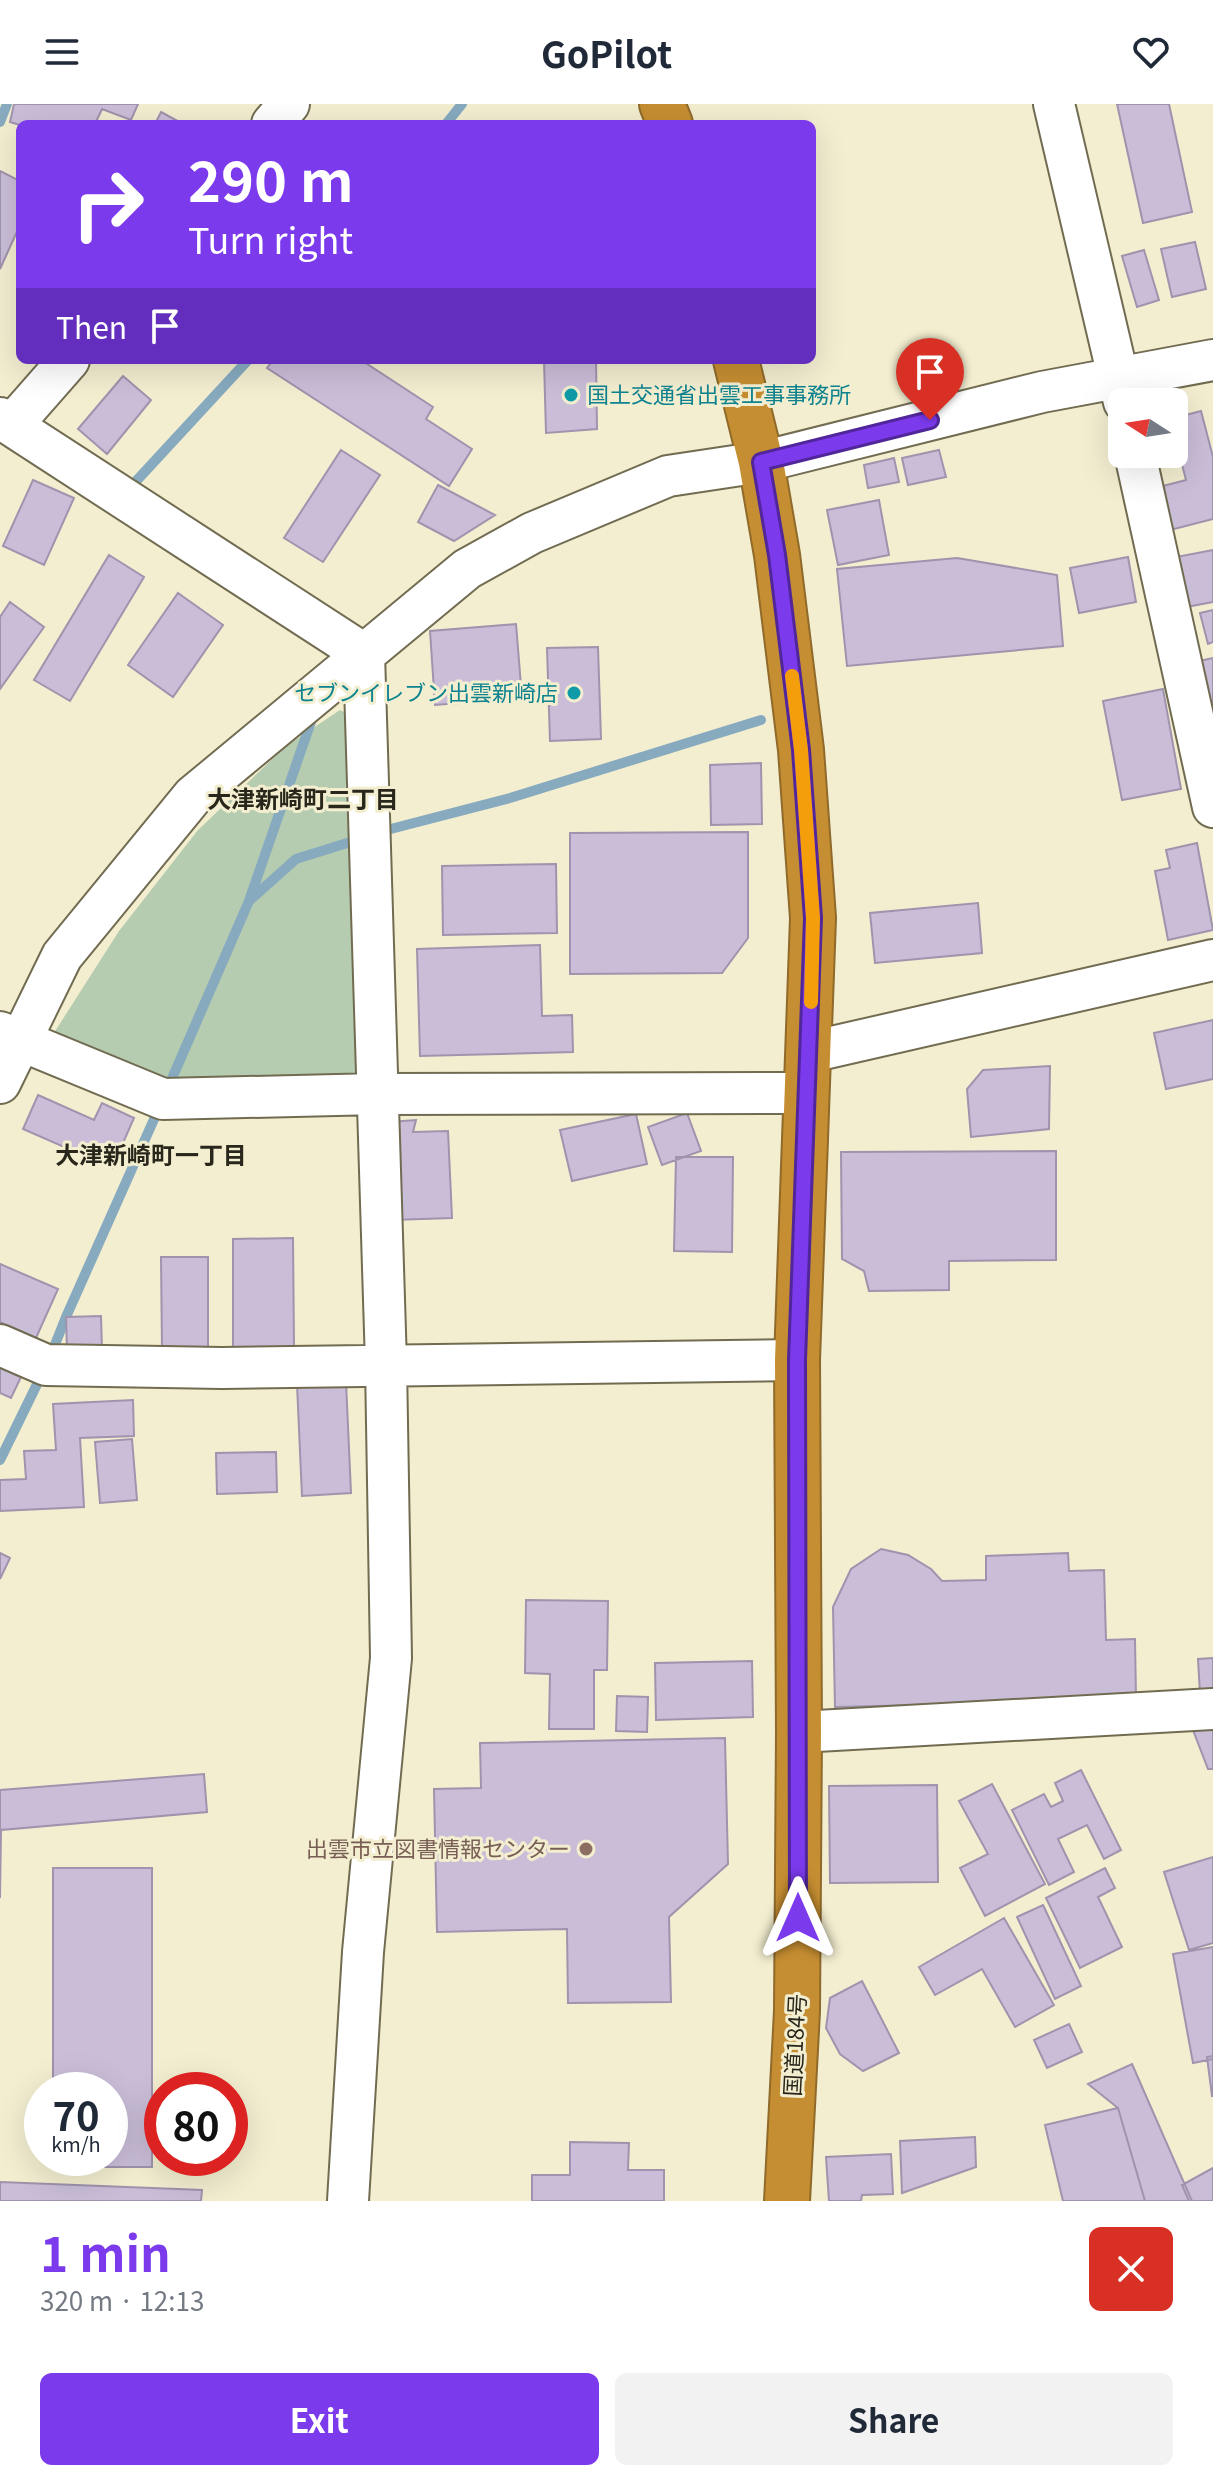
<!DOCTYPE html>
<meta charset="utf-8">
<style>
:root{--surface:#fff;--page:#f2f2f3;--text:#1f2937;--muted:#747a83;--accent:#7c3aed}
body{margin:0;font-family:Georgia,"Noto Sans JP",serif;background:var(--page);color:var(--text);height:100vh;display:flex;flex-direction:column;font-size:30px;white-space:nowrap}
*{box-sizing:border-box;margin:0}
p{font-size:26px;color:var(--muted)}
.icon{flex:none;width:44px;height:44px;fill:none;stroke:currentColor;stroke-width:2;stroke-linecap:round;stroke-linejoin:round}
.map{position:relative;height:2097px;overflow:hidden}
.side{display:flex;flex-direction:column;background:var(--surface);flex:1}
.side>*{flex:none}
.banner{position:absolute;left:16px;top:16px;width:800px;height:244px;border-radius:12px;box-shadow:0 8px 32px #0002;background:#7c3aed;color:#fff;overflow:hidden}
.needle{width:52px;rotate:282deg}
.buttons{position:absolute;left:1108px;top:284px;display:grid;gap:16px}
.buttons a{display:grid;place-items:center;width:80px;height:80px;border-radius:12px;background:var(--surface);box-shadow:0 8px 32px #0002;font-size:40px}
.speed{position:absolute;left:24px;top:1968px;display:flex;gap:16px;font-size:40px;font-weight:700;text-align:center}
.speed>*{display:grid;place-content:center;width:104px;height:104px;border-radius:50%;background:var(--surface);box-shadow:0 8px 32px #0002;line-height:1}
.speed small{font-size:20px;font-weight:400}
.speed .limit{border:12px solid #d22;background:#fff;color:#111}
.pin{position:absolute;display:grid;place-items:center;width:68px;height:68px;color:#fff;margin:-82px -34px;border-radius:50% 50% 50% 0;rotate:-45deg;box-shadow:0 0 8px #0007}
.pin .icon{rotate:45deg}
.me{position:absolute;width:88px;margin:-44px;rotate:0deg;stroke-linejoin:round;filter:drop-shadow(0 0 6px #0008)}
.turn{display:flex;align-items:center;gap:28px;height:168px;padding:0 40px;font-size:36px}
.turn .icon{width:104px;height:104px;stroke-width:2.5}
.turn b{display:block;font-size:56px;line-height:68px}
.then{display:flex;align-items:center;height:76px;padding:0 40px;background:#0003;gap:16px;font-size:30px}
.round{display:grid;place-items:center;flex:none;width:84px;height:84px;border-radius:12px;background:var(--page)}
.overview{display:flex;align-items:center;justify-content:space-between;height:136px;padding:0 40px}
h1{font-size:48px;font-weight:700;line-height:60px;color:var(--accent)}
.primary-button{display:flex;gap:16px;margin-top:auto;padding:16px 40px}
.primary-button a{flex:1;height:92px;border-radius:12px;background:var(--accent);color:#fff;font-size:32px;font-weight:700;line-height:92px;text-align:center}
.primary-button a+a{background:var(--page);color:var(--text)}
header{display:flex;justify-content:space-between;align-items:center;height:104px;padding:0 40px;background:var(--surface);font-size:36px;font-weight:700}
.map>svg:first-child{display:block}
.green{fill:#b6ccb0}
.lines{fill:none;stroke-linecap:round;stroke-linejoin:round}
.stream{stroke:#87aabf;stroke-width:10}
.building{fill:#cabdd8;stroke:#9f93ad;stroke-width:2}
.minor-casing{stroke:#716c51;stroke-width:44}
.highway-casing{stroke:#8f6a2a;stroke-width:48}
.minor{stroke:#fff;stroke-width:40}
.highway{stroke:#c68e32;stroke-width:44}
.route-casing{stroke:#51269a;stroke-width:20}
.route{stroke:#7c3aed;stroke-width:14}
.slow{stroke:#f59e0b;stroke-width:14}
.culture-dot{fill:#0f9aa8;stroke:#f3eed0;stroke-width:3}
.education-dot{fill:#8d6e63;stroke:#f3eed0;stroke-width:3}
.labels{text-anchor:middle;stroke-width:6;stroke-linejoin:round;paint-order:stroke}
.culture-label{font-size:22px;fill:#0d838f;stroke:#f3eed0;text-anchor:start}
.education-label{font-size:22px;fill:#785e54;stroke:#f3eed0;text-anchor:end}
.street-label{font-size:22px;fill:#29271b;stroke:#f3eed0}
.neighbourhood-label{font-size:24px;font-weight:bold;fill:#29271b;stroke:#f3eed0}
</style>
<header><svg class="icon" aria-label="menu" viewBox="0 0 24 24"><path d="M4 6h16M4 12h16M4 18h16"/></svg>GoPilot<svg class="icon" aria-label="heart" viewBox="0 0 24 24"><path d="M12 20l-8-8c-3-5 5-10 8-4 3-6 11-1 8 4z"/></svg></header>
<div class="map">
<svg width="1213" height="2097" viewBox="0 0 1213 2097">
<rect width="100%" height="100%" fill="#f3eed0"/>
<path class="green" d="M340,606L352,612L361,976L168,984L52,932L119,827L198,726L286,642Z"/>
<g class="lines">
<path class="stream" d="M0,18L7,0
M446,20L462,0
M127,387L248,256
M379,728L510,694L761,616
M250,794L314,609
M167,986L249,797L296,755L360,735
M50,1253L66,1213L159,1004
M0,1356L43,1268"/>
</g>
<path class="building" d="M14,0H138L131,16L102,5L95,20L20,21L10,18Z
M1117,0H1169L1192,108L1143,119Z
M161,8L183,20H155Z
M0,67L20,77V121L0,165Z
M1195,138L1206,185L1172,193L1161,145Z
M1144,146L1159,196L1137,203L1122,152Z
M273,256H361L433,303L426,315L472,345L449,382L267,264Z
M544,256H596L597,325L546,329Z
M123,272L151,296L107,350L78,325Z
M1201,307L1213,353V415L1170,426L1159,383L1186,376L1174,329V314Z
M341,346L380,371L323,458L284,434Z
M939,346L946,373L908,381L902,354Z
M894,354L899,378L868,384L864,361Z
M33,376L74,394L44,461L3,442Z
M438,381L495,411L454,437L418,418Z
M879,396L889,451L838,461L827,406Z
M1213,446V498L1181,504L1171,454Z
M109,451L144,473L70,597L34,576Z
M1128,453L1136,498L1079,509L1070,464Z
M957,454L1057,471L1063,542L847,562L837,465Z
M178,489L223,521L173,593L128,561Z
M10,498L44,523L0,585V513Z
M1213,506V538L1208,540L1200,509Z
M516,520L522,594L435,601L430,527Z
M598,543L601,635L550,637L547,544Z
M1213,554V613L1199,557Z
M1163,585L1181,685L1122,696L1103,597Z
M761,659L762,720L711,721L710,661Z
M748,728V834L722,869L570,870V729Z
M1197,739L1213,826L1168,836L1155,767L1170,764L1166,746Z
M556,760L557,829L443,831L442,762Z
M978,799L982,849L875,859L870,809Z
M540,841L542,912L572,911L573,948L420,952L417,845Z
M1213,916V975L1166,985L1154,929Z
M1050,962L1049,1025L971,1033L967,985L983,966Z
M38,991L94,1016L102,999L134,1014L112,1064L23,1025Z
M687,1009L701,1047L662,1061L648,1023Z
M636,1010L647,1060L572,1077L560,1026Z
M416,1016L413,1028L448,1027L452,1114L392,1116L389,1018Z
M1056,1047V1156L949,1157V1186L869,1187L864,1167L842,1155L841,1048Z
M676,1053H733L732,1148L674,1147Z
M293,1134L294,1243L233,1244V1135Z
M161,1153H208V1244H162Z
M0,1160L58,1185L36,1234L0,1218Z
M101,1212L102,1246L67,1247L66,1213Z
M0,1264L21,1273L11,1294L0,1289Z
M346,1278L351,1389L302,1392L297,1280Z
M133,1296L134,1332L80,1334L84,1403L0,1407V1376L26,1375L24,1347L56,1346L53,1300Z
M132,1335L137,1396L100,1399L95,1338Z
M276,1348L277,1388L217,1390L216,1349Z
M881,1445L908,1451L931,1465L942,1477L986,1476V1452L1068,1449L1069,1467L1104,1466L1106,1536L1135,1535L1136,1596L835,1603L833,1503L851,1465Z
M0,1449L10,1454L0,1475Z
M526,1496L608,1497L607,1566H594V1625H549L550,1570L525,1569Z
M1213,1554V1589L1200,1590L1198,1555Z
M752,1557L753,1613L656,1616L655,1559Z
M617,1592L648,1593L647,1628L616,1627Z
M1213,1620V1665H1208L1191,1621Z
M725,1634L728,1760L669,1813L671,1898L568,1899L567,1825L437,1828L434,1685L481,1684L480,1639Z
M1081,1666L1121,1746L1104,1755L1087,1721L1058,1735L1074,1768L1049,1781L1012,1706L1044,1690L1051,1703L1063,1697L1055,1679Z
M204,1670L207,1708L1,1726L0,1794V1686Z
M992,1680L1045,1780L985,1812L960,1764L988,1750L959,1697Z
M937,1681L938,1778L830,1779L829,1682Z
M1213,1753V1839L1189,1846L1164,1768Z
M53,1764H152V2063H52V2054H110V1986H53Z
M1105,1764L1115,1784L1098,1793L1122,1843L1080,1864L1046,1794Z
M1043,1801L1081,1882L1055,1895L1017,1813Z
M1004,1814L1054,1901L1015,1923L982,1865L935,1891L919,1863Z
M1213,1843V1955L1193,1959L1173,1850Z
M862,1877L899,1949L863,1967L840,1950L826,1924L830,1894Z
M1069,1920L1082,1948L1047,1964L1034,1936Z
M1213,1952V1992H1212L1207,1953Z
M1132,1960L1192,2097H1145L1118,2004L1088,1980Z
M1118,2004L1145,2097H1063L1045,2021Z
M975,2033L976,2063L902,2089L900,2037Z
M570,2038L629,2039L628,2066H664V2097H532V2071H570Z
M891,2050L893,2090L862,2091L861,2097H829L826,2053Z
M1213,2064V2097H1189L1182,2081Z
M0,2078L202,2086L201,2097H0Z"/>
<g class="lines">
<defs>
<path id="minor" d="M1054,0L1124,298
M272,20L289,0
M0,314L364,550
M12,321L69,256
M1135,350L1213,703
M0,928L163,995L378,990L808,989
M810,948L1213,856
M0,979L62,852L193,692L467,465L532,429L668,372L761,358L1042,288L1213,256
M0,1241L46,1261L222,1264L797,1256
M799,1628L1213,1605
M348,2097L363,1848L391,1554L386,1260L364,550"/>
<path id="highway" d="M662,0L670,20
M736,256L761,358L777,451L801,646L813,814L797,1256L799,1628L797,1907L787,2097"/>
</defs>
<use href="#minor" class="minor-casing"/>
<use href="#highway" class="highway-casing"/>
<use href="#minor" class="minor"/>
<use href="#highway" class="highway"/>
</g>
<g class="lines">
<defs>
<path id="route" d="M798,1814L797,1256L813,814L801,646L777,451L761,358L930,316"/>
</defs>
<use href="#route" class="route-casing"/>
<use href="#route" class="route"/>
<path class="slow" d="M792,572L801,646L813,814L811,898"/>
</g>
<g class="culture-dot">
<circle cx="571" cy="291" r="8"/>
<circle cx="574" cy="589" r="8"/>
</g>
<circle class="education-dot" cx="586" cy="1745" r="8"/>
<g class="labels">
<g class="culture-label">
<text x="587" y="299">国土交通省出雲工事事務所</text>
<text x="558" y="597" text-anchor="end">セブンイレブン出雲新崎店</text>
</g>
<g class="education-label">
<text x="570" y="1753">出雲市立図書情報センター</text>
</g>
<g class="street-label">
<text transform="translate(795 1941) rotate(-87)" y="8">国道184号</text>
</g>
<g class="neighbourhood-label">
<text x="303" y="704">大津新崎町二丁目</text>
<text x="151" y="1060">大津新崎町一丁目</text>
</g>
</g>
</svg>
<div class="buttons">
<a><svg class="needle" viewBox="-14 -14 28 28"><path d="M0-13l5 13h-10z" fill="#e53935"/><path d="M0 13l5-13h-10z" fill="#747a83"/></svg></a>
</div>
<div class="speed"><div>70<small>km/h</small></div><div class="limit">80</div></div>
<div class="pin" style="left:930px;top:316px;background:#d93025"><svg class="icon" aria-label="arrive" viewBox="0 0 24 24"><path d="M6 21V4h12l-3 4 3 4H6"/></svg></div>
<svg class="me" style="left:798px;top:1814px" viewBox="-20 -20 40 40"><path d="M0-17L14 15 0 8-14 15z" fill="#7c3aed" stroke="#fff" stroke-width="4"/></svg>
<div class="banner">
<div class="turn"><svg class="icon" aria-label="right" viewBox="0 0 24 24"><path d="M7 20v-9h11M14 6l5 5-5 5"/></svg><div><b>290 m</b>Turn right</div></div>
<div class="then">Then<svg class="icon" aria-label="arrive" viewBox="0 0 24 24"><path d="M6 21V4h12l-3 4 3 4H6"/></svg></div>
</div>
</div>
<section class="side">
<div class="overview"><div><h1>1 min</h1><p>320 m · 12:13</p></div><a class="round" style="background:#d93025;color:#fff"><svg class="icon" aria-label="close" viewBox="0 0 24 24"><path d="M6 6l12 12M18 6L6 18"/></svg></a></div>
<div class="primary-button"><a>Exit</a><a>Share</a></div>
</section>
